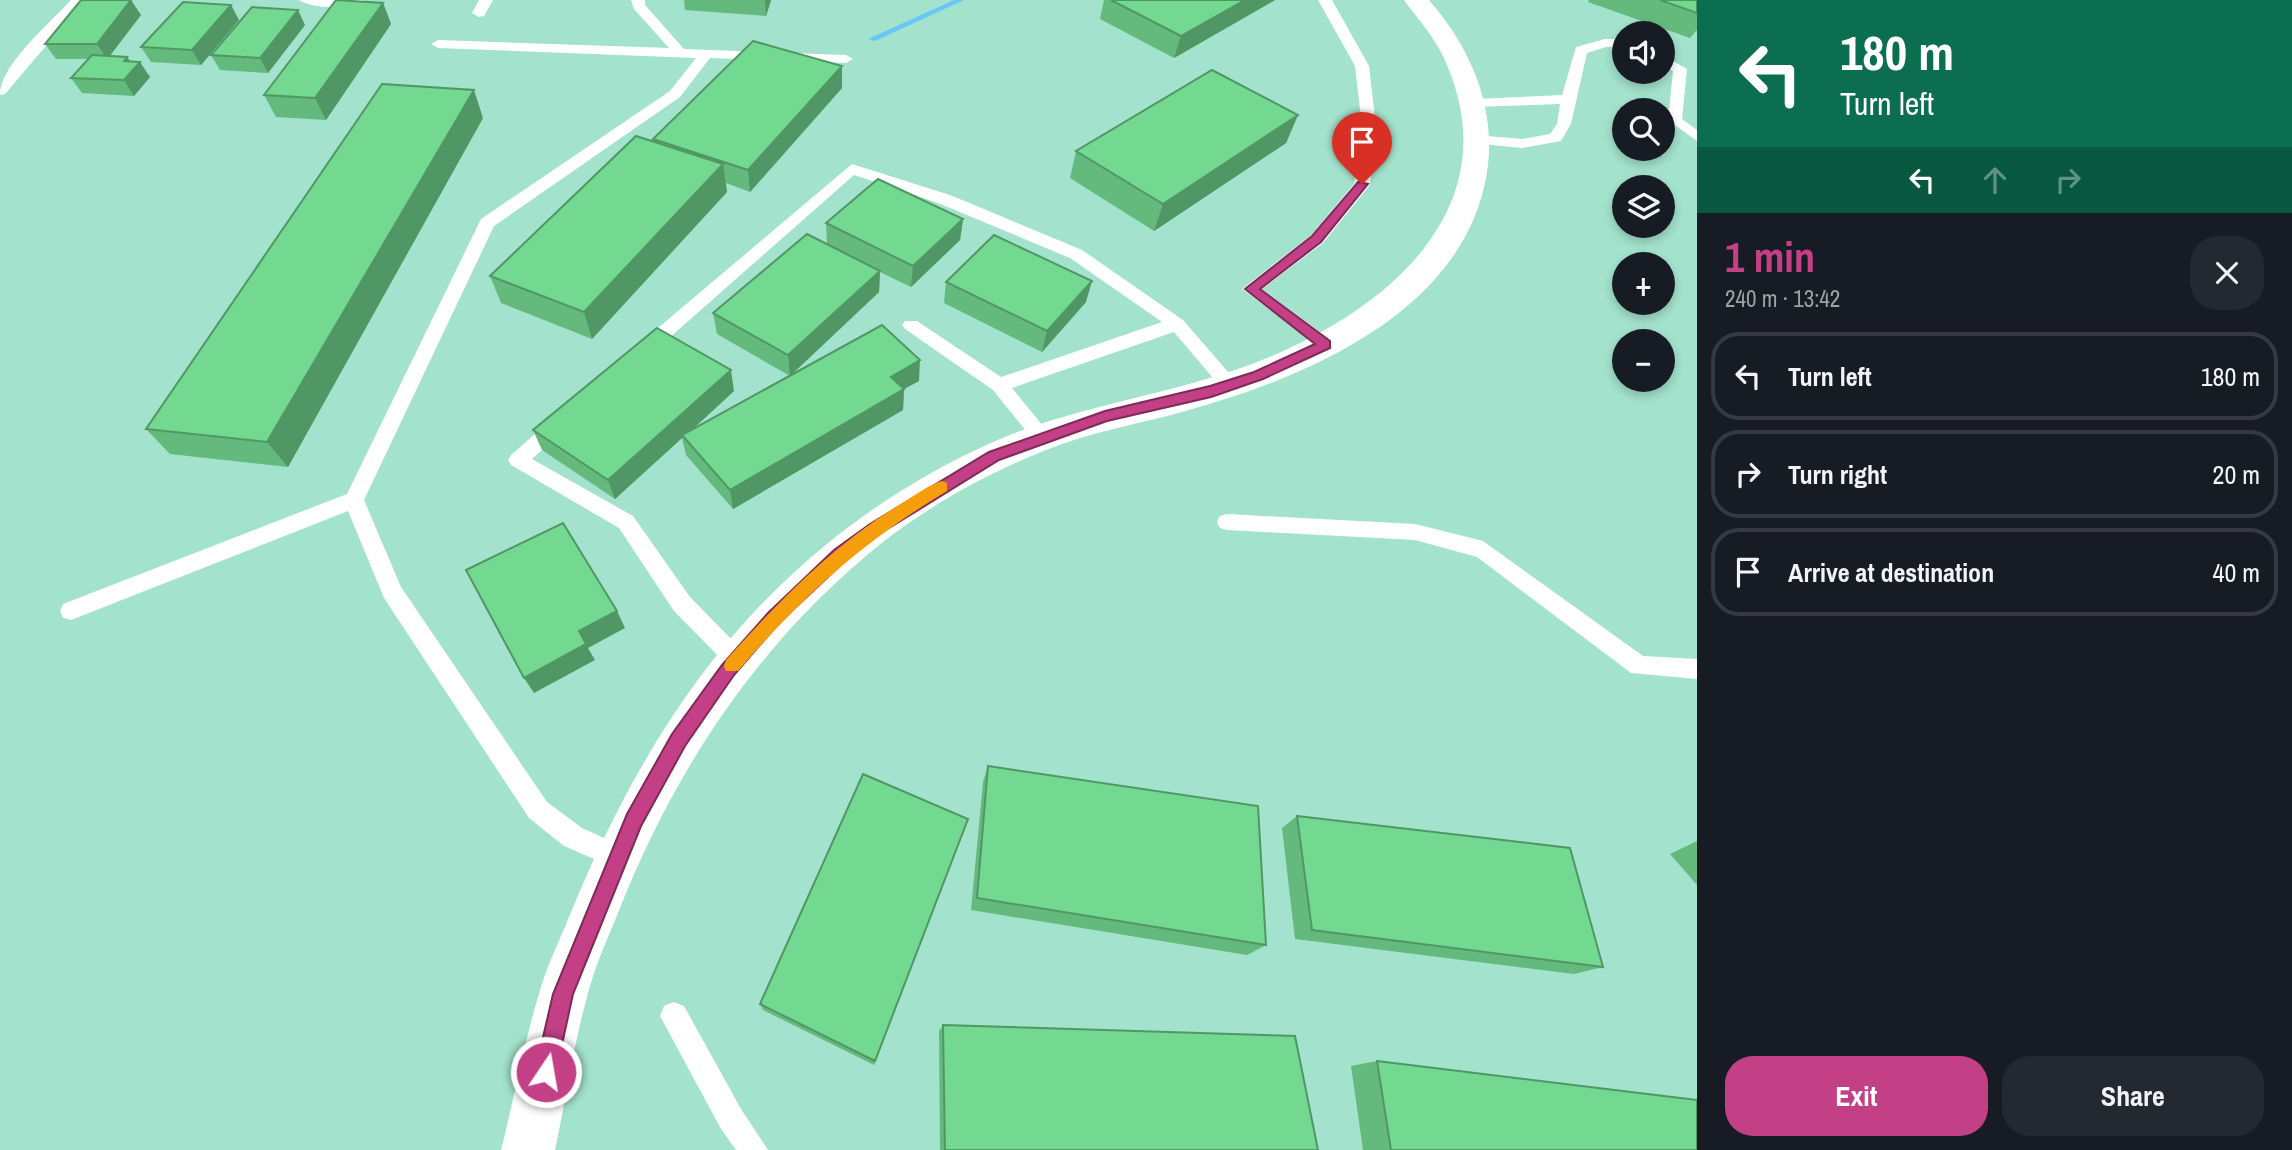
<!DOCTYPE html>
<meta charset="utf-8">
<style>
:root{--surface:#171b24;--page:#242831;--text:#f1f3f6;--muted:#9ea1a6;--line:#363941;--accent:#c34086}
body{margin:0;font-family:"Archivo Narrow",sans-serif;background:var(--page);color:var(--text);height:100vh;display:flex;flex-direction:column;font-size:26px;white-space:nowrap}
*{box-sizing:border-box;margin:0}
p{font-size:23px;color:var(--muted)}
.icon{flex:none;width:38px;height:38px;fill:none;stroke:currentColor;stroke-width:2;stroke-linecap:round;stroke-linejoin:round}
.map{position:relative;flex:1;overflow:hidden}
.side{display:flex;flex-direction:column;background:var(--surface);width:595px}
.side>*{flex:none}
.banner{background:#0b6e4f;color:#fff;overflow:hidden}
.tools{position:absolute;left:1612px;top:21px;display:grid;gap:14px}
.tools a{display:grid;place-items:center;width:63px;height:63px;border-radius:50%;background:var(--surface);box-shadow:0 4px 10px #0003;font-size:35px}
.pin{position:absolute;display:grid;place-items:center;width:60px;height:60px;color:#fff;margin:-72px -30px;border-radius:50% 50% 50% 0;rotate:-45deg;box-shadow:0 0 7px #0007}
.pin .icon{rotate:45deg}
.me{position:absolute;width:77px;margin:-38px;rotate:12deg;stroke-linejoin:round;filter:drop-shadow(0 0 5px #0008)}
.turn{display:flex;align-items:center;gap:24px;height:147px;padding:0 28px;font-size:32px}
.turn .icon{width:91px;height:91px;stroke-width:2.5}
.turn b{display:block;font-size:49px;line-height:60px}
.lanes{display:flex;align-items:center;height:66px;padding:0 28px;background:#0003;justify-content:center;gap:35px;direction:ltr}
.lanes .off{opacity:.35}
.round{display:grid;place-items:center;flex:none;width:74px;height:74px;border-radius:28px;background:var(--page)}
.headline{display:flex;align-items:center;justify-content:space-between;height:119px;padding:0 28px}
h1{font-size:42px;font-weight:700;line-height:52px;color:var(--accent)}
.primary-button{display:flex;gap:14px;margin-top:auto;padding:14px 28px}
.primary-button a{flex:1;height:80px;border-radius:28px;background:var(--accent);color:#fff;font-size:28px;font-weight:700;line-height:80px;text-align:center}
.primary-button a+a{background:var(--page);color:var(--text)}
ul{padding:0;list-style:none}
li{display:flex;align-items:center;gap:21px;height:88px;margin:0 14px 10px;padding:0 14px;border:4px solid var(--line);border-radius:28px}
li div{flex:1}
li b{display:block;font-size:26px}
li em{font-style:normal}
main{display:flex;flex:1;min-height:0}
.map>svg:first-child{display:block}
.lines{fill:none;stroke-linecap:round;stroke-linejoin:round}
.stream{fill:#67c7f5;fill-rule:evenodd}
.lane{fill:#fff;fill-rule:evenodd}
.secondary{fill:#fff;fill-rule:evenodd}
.wall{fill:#63ba7c}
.shaded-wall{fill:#509765}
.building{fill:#73d890;stroke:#509765;stroke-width:2}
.route{fill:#c34086;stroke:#7f2a57;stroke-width:2}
.slow{fill:#f59e0b}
</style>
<main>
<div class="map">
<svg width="1697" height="1150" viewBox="0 0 1697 1150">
<rect width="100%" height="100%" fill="#a3e2cc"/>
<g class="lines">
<path class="stream" d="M954,0H964L875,41L868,39Z"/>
<path class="lane" d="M71,0H85L5,94L0,95C0,65 50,23 71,0Z
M299,0H364C351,10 312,9 299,0Z
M479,0H493L484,16L479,17L472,13Z
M631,0H645V5L684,49L846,55L853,59L846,63L710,58L680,97L494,226L364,500L401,587L547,802L582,828L626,848L629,857L626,866L617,869L564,846L529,818L384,598L348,511L71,620L63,618L60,611L63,604L347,494L481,219L670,91L696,58L438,48L431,44L438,40L669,48L634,9Z
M1318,0H1332L1369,66L1376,127L1370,185L1323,243L1262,289L1331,340L1334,345L1325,351L1242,289L1311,235L1354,184L1362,127L1355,66Z
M1605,39H1624V47H1606L1587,53L1571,124L1561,141L1522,148L1471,143V137L1476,135L1522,139L1550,134L1557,124L1560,104L1474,107L1467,103L1474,99L1562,95L1576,47Z
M1662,55L1687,69L1682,119L1697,130V141L1668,120L1673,71L1662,65Z
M852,164L950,195L1082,250L1183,320L1235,380L1238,385L1235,390H1223L1174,332L1012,388L1052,437L1042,444L1035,442L993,390L905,329L902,325L905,321H917L1001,377L1162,322L1070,258L938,203L854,175L651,354H639L636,349L639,344Z
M560,416L567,418L569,423L567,428L532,459L633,516L690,597L745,653L748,660L745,667L737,670L729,667L674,611L619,528L511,465L508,460L511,455L553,418Z
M1227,514L1415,524L1483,541L1643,656L1697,659V679L1631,673L1477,557L1415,540L1227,530L1220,528L1217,522L1220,516Z
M674,1002L684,1006L741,1109L768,1150H736L721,1129L660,1016L664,1006Z"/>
<path class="secondary" d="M1404,0H1429C1469,46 1495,103 1488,165C1471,308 1311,376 1189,410C1141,424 1092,431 1046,450C976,478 907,518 851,569C745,663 670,781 618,913C607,940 594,968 587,997C573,1047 566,1099 555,1150H501C514,1099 523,1047 538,997C546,967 560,940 571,912C622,789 688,672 786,580C848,521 921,473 1000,439C1076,407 1160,396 1238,369C1373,322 1519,214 1442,54C1432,34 1417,18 1404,0Z"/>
</g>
<path class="wall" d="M684,0H771L766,16L685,10Z
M1104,0H1275L1174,58L1100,19Z
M1589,0H1697V30L1690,38L1588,2Z
M383,3L391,24L326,120L276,117L264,95Z
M141,15L110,56L127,57L130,61L150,77L134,96L82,93L71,78L88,59H56L45,44Z
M239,20L201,65L151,62L141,47Z
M305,25L268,73L220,70L211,55Z
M842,88L750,192L726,183L727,192L592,339L501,303L490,276L654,142L653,139Z
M1298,115L1286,143L1154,231L1070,178L1076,151Z
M483,118L288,467L170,454L146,429Z
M963,219L960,240L911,287L880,272L879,292L790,376L717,334L713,313L827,244L826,223Z
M946,282L1086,302L1042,352L944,303Z
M919,381L904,389L903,410L733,509L686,455L682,438L615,499L542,450L533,430L734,391L693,429Z
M988,766L1266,945L1247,955L971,910L983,782Z
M1297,816L1603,967L1574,974L1295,939L1282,828Z
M968,819L874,1065L763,1010L760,1004Z
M1697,841V885L1670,854Z
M943,1025L1318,1150H940L939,1031Z
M1377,1061L1697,1150H1363L1351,1066Z"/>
<path class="shaded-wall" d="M131,0L141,15L107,59L97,44Z
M765,0H771L766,16Z
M1245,0H1275L1174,58L1181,36Z
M383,3L391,24L326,120L315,98Z
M231,5L239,20L201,65L192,50Z
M298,10L305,25L268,73L260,58Z
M127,57L135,68L140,62L150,77L134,96L124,80V61Z
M842,66V88L750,192L748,170Z
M474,90L483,118L288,467L267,442Z
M1298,115L1286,143L1154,231L1163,204Z
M723,164L727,192L592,339L584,312Z
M963,219L960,240L911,287L913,266Z
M880,271L879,292L790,376L788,355Z
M1092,281L1086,302L1042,352L1047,331Z
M920,360L919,381L904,389L903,410L733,509L730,490L891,377Z
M731,370L734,391L684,437L682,435V438L615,499L608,480Z
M617,611L625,628L588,648L595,660L534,693L524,678L579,631Z"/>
<path class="building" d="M81,0H131L97,44H45Z
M336,0L383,3L315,98L264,95Z
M1111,0H1245L1181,36Z
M1660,0H1697V13Z
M183,2L231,5L192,50L141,47Z
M252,7L298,10L260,58L211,55Z
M753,41L842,66L748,170L653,139Z
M92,55L127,57L124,61L140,62L124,80L71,78Z
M1212,70L1298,115L1163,204L1076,151Z
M382,84L474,90L267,442L146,429Z
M636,136L723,164L584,312L490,276Z
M878,179L963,219L913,266L826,223Z
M807,234L880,271L788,355L713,313Z
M994,235L1092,281L1047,331L946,282Z
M882,325L920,360L891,377L904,389L730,490L682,435Z
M657,328L731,370L608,480L533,430Z
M563,523L617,611L579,631L586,644L524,678L466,570Z
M988,766L1258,806L1266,945L977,898Z
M863,774L968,819L875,1061L760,1004Z
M1297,816L1570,848L1603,967L1312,930Z
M943,1025L1295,1036L1318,1150H945Z
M1377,1061L1697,1100V1150H1391Z"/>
<path class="route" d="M1358,182L1368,184L1321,242L1260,289L1330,341V348L1263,379L1211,397L1107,421L999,460L881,533L846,560L779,623L734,675L685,746L641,826L573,994L556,1072L553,1080L546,1083L538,1080L535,1072L553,994L627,814L672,734L722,665L768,613L834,550L870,524L989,452L1105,411L1210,386L1254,372L1315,344L1245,289L1312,236Z"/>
<path class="slow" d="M942,481L947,483V491C862,542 803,596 738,671H726L724,666L726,660C779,601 835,543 904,502C916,495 928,485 942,481Z"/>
</svg>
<div class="tools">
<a><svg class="icon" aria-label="sound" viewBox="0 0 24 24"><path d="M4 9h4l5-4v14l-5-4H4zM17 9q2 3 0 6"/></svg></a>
<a><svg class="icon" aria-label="search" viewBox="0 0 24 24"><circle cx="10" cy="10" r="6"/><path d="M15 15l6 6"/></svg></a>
<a><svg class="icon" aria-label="layers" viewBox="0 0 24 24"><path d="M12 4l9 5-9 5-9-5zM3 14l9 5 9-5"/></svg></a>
<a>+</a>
<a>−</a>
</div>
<div class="pin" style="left:1362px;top:184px;background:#d93025"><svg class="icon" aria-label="arrive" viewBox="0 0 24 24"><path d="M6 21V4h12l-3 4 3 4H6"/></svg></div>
<svg class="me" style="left:546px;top:1072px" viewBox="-20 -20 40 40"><circle r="17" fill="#c34086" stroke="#fff" stroke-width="3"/><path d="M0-11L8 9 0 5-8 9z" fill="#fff"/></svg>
</div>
<section class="side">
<div class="banner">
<div class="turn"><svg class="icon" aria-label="left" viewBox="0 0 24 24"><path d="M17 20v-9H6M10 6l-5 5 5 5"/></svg><div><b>180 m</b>Turn left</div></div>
<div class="lanes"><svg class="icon" aria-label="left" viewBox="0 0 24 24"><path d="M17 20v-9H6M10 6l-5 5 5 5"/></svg><svg class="icon off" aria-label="ahead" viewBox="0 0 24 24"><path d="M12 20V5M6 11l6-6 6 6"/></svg><svg class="icon off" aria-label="right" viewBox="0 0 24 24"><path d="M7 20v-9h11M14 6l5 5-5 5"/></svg></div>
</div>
<div class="headline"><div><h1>1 min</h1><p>240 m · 13:42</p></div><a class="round"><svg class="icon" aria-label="close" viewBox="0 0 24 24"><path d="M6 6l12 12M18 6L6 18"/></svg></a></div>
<ul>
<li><svg class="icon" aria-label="left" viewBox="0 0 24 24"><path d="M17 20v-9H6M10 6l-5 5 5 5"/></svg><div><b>Turn left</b></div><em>180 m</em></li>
<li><svg class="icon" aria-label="right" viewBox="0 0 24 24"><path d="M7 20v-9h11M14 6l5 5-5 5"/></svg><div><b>Turn right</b></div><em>20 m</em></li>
<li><svg class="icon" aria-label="arrive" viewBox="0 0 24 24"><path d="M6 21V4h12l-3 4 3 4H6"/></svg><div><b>Arrive at destination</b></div><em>40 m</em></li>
</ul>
<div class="primary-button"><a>Exit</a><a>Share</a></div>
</section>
</main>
